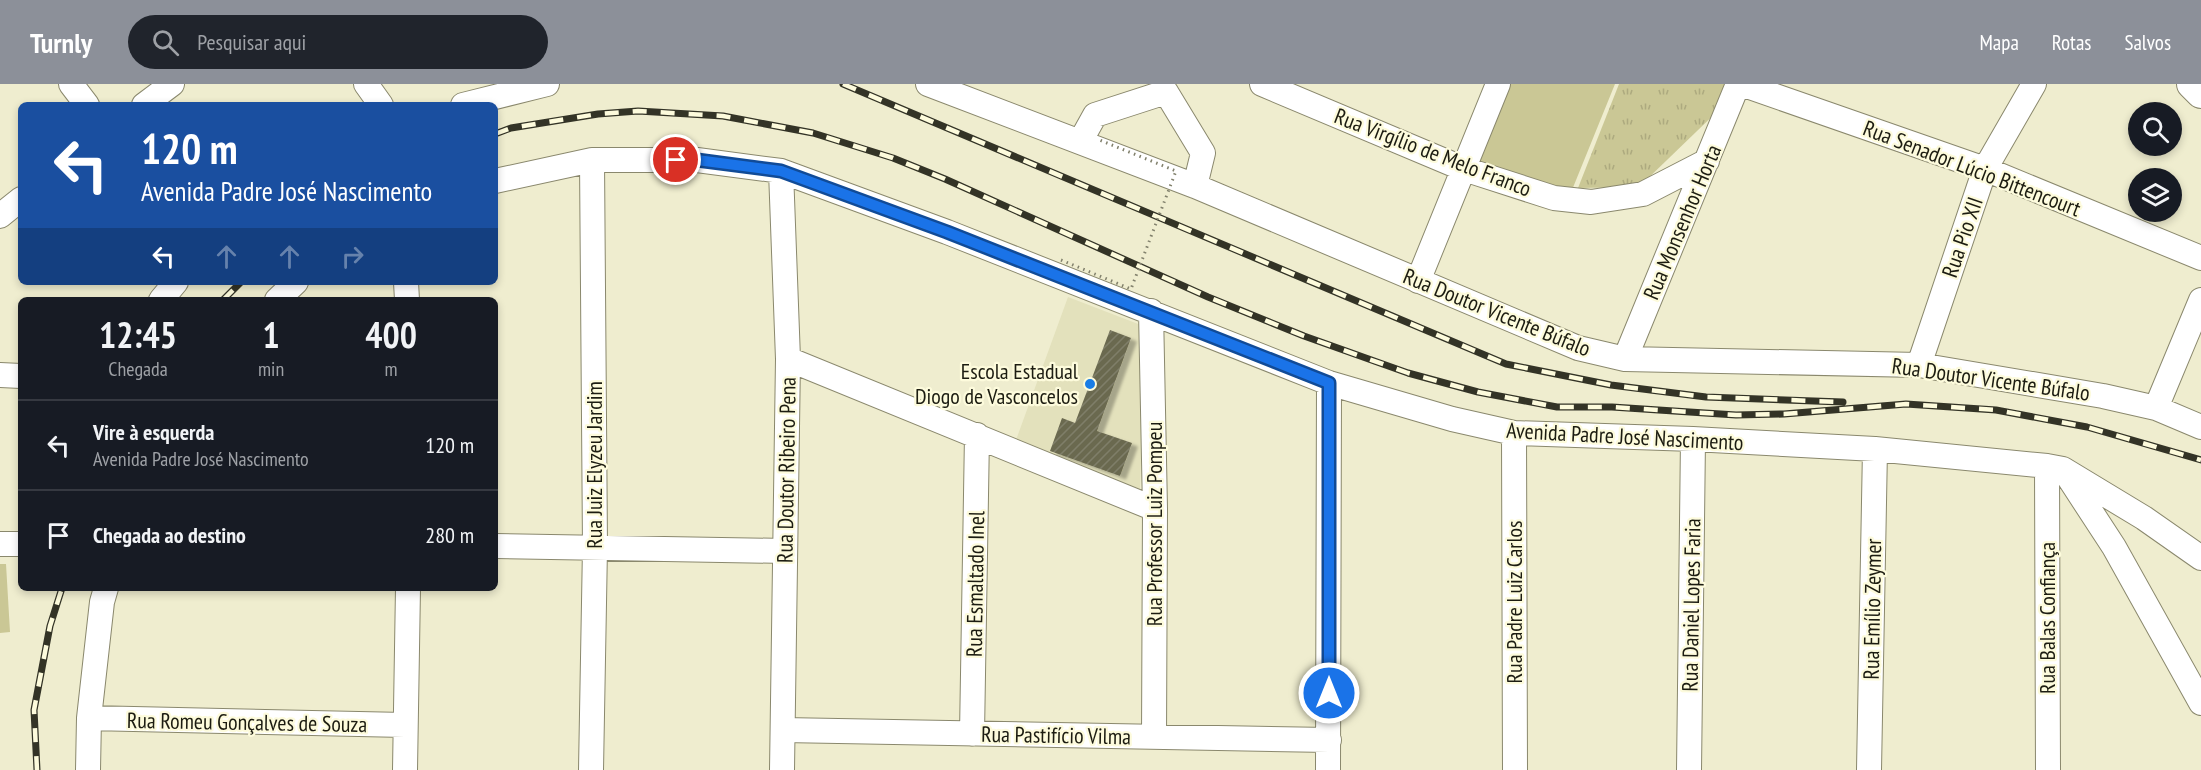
<!DOCTYPE html>
<html lang="pt">
<meta charset="utf-8">
<style>
:root{--surface:#171b24;--page:#20242c;--text:#f1f3f6;--muted:#9ea1a6;--line:#363941;--accent:#8c9099}
body{margin:0;font-family:"PT Sans Narrow",sans-serif;background:var(--page);color:var(--text);height:100vh;display:flex;flex-direction:column;font-size:22px;white-space:nowrap}
*{box-sizing:border-box;margin:0}
p{font-size:20px;color:var(--muted)}
.icon{flex:none;width:33px;height:33px;fill:none;stroke:currentColor;stroke-width:2;stroke-linecap:round;stroke-linejoin:round}
.map{position:relative;flex:1;overflow:hidden}
.sheet{position:absolute;left:18px;top:213px;width:480px;height:294px;display:flex;flex-direction:column;background:var(--surface);border-radius:9px;box-shadow:0 3px 9px #0003}
.sheet>*{flex:none}
.banner{position:absolute;left:18px;top:18px;width:480px;height:183px;border-radius:9px;box-shadow:0 3px 9px #0003;background:#1a4fa0;color:#fff;overflow:hidden}
.fabs{position:absolute;left:2128px;top:18px;display:grid;gap:12px}
.fabs a{display:grid;place-items:center;width:54px;height:54px;border-radius:50%;background:var(--surface);box-shadow:0 3px 9px #0003;font-size:30px}
.pin{position:absolute;display:grid;place-items:center;width:51px;height:51px;color:#fff;margin:-26px;border:3px solid #fff;border-radius:50%;box-shadow:0 2px 6px #0007}
.me{position:absolute;width:66px;margin:-33px;rotate:0deg;stroke-linejoin:round;filter:drop-shadow(0 0 4px #0008)}
.turn{display:flex;align-items:center;gap:21px;height:126px;padding:0 24px;font-size:27px}
.turn .icon{width:78px;height:78px;stroke-width:2.5}
.turn b{display:block;font-size:42px;line-height:51px}
.lanes{display:flex;align-items:center;height:57px;padding:0 24px;background:#0003;justify-content:center;gap:30px;direction:ltr}
.lanes .off{opacity:.35}
.eta{display:flex;justify-content:space-evenly;align-items:center;height:102px;text-align:center}
.eta b{font-size:36px;font-weight:800;line-height:42px}
ul{padding:0;list-style:none}
li{display:flex;align-items:center;gap:18px;height:90px;padding:0 24px;border-top:2px solid var(--line)}
li div{flex:1}
li b{display:block;font-size:22px}
li em{font-style:normal}
header{display:flex;align-items:center;gap:36px;box-sizing:border-box;height:84px;padding:0 30px;background:var(--accent);color:#fff}
header strong{font-size:28px}
nav{display:flex;gap:33px;margin-inline-start:auto;font-size:21px}
.search{width:420px;height:54px;background:var(--page);display:flex;align-items:center;gap:15px;box-sizing:border-box;padding:0 21px;border-radius:33px;color:var(--muted);font-size:22px}
.map>svg:first-child{display:block}
.built{fill:#e3e1bc}
.park{fill:url(#park-tufts)}
.garden{fill:#cac795}
.building{fill:url(#building-hatch);filter:url(#shadow)}
.lines{fill:none;stroke-linecap:round;stroke-linejoin:round}
.minor-casing{stroke:#8a886d;stroke-width:26}
.major-casing{stroke:#8a886d;stroke-width:32}
.minor{stroke:#fff;stroke-width:24}
.major{stroke:#fff;stroke-width:30}
.rail-casing{stroke:#333326;stroke-width:7}
.rail{stroke:#fdfbdc;stroke-width:4.5;stroke-dasharray:14;stroke-linecap:butt}
.path-bridge{stroke:#81806c;stroke-width:3;stroke-dasharray:1.5 4.5;stroke-linecap:butt}
.route-casing{stroke:#114b97;stroke-width:15}
.route{stroke:#1a73e8;stroke-width:10}
.poi-dot{fill:#1a7de6;stroke:#fdfbdc;stroke-width:2}
.labels{text-anchor:middle;stroke-width:4.5;stroke-linejoin:round;paint-order:stroke}
.street-label{font-size:22px;fill:#1c1c11;stroke:#fdfbdc}
.poi-label{font-size:22px;fill:#1c1c11;stroke:#fdfbdc;text-anchor:end}
</style>
<header>
<strong>Turnly</strong>
<div class="search"><svg class="icon" aria-label="search" viewBox="0 0 24 24"><circle cx="10" cy="10" r="6"/><path d="M15 15l6 6"/></svg>Pesquisar aqui</div>
<nav><a>Mapa</a><a>Rotas</a><a>Salvos</a></nav>
</header>
<div class="map">
<svg width="2201" height="686" viewBox="0 0 2201 686">
<defs>
<pattern id="park-tufts" width="24" height="20" patternUnits="userSpaceOnUse" patternTransform="scale(1.5)"><rect width="24" height="20" fill="#cac795"/><path d="M3 7l-1-3M5 7V3M7 7l1-3M15 17l-1-3M17 17v-4M19 17l1-3" fill="none" stroke="#adaa7f"/></pattern>
<pattern id="building-hatch" width="6" height="6" patternUnits="userSpaceOnUse" patternTransform="scale(1.5)"><rect width="6" height="6" fill="#6b694f"/><path d="M-1 1l2-2M0 6l6-6M5 7l2-2" fill="none" stroke="#7f7e69"/></pattern>
<filter id="shadow"><feDropShadow dx="6" dy="3.5" stdDeviation="1.5" flood-color="#0004"/></filter>
</defs>
<rect width="100%" height="100%" fill="#efedcf"/>
<path class="built" d="M1068,213L1146,243L1140,405L1016,356Z"/>
<path class="park" d="M1619,0H1728L1725,20L1639,103L1578,104Z"/>
<path class="garden" d="M1505,0H1615L1572,106L1559,108L1471,80Z
M0,480H6L10,548L0,549Z"/>
<path class="building" d="M1110,246L1131,254L1097,347L1132,359L1120,392L1050,367L1062,334L1075,339Z"/>
<g class="lines">
<defs>
<path id="minor" d="M71,0L87,21
M366,0L381,21
M928,0L1195,102L1578,264L1625,275L1919,281L2103,312L2156,324L2201,343
M1262,0L1464,85L1554,114L1591,118L1643,110L1707,77
M1741,0L1985,85L2201,174
M1166,8L1203,69L1195,102
M144,21L172,0
M463,21L547,0
M1080,58L1095,31L1166,8
M781,87L788,275L782,686
M495,97L592,76H697L781,87L947,148L1329,299L1452,335L1514,349L1693,355L1875,365L2047,382L2063,385L2144,434L2201,474
M0,132L21,115
M1418,197L1498,0
M406,198L407,216
M161,216L176,198
M277,216L296,198
M1151,227L1155,425L1154,653
M788,275L1155,425
M1625,275L1738,0
M1919,281L1985,85L2034,0
M0,291L21,292
M2156,324L2201,216
M1514,349L1515,686
M2047,382L2048,686
M2067,391L2114,463L2201,619
M0,460H21
M495,462L785,467
M89,634L405,641
M783,646L1329,656
M972,650L977,351
M88,686L89,634L102,518L106,504
M405,686L408,504
M591,686L595,463L592,76
M1328,686L1329,299
M1689,686L1693,355
M1869,686L1875,365"/>
<path id="major" d="M2192,0L2201,9"/>
</defs>
<use href="#minor" class="minor-casing"/>
<use href="#major" class="major-casing"/>
<use href="#minor" class="minor"/>
<use href="#major" class="major"/>
<defs>
<path id="rail" d="M843,0L1506,280L1611,301L1706,313L1843,318
M495,50L511,44L598,30L638,27L723,32L813,49L893,74L945,95L1208,213L1304,252L1408,289L1478,308L1557,323H1612L1736,331L1784,330L1906,320L1996,326L2087,343L2201,376
M223,216L241,198
M37,686L34,626L50,542L62,504"/>
</defs>
<use href="#rail" class="rail-casing"/>
<use href="#rail" class="rail"/>
<path class="path-bridge" d="M1061,176L1131,205L1176,87L1097,55"/>
</g>
<g class="lines">
<defs>
<path id="route" d="M676,76H697L781,87L947,148L1329,299V609"/>
</defs>
<use href="#route" class="route-casing"/>
<use href="#route" class="route"/>
</g>
<circle class="poi-dot" cx="1090" cy="300" r="6"/>
<g class="labels">
<g class="street-label">
<text transform="translate(1433 68) rotate(21)" y="8">Rua Virgílio de Melo Franco</text>
<text transform="translate(1972 84) rotate(21)" y="8">Rua Senador Lúcio Bittencourt</text>
<text transform="translate(1682 138) rotate(-67)" y="8">Rua Monsenhor Horta</text>
<text transform="translate(1962 153) rotate(-71)" y="8">Rua Pio XII</text>
<text transform="translate(1497 228) rotate(22)" y="8">Rua Doutor Vicente Búfalo</text>
<text transform="translate(1991 295) rotate(8)" y="8">Rua Doutor Vicente Búfalo</text>
<text transform="translate(1625 352) rotate(3)" y="8">Avenida Padre José Nascimento</text>
<text transform="translate(594 381) rotate(-90)" y="8">Rua Juiz Elyzeu Jardim</text>
<text transform="translate(786 386) rotate(-89)" y="8">Rua Doutor Ribeiro Pena</text>
<text transform="translate(1154 440) rotate(-90)" y="8">Rua Professor Luiz Pompeu</text>
<text transform="translate(975 500) rotate(-89)" y="8">Rua Esmaltado Inel</text>
<text transform="translate(1514 518) rotate(-90)" y="8">Rua Padre Luiz Carlos</text>
<text transform="translate(1691 521) rotate(-89)" y="8">Rua Daniel Lopes Faria</text>
<text transform="translate(1872 525) rotate(-89)" y="8">Rua Emílio Zeymer</text>
<text transform="translate(2047 534) rotate(-90)" y="8">Rua Balas Confiança</text>
<text transform="translate(247 638) rotate(1)" y="8">Rua Romeu Gonçalves de Souza</text>
<text transform="translate(1056 651) rotate(1)" y="8">Rua Pastifício Vilma</text>
</g>
<g class="poi-label">
<text x="1078" y="295">Escola Estadual<tspan x="1078" dy="25">Diogo de Vasconcelos</tspan></text>
</g>
</g>
</svg>
<div class="fabs">
<a><svg class="icon" aria-label="search" viewBox="0 0 24 24"><circle cx="10" cy="10" r="6"/><path d="M15 15l6 6"/></svg></a>
<a><svg class="icon" aria-label="layers" viewBox="0 0 24 24"><path d="M12 4l9 5-9 5-9-5zM3 14l9 5 9-5"/></svg></a>
</div>
<div class="pin" style="left:676px;top:76px;background:#d93025"><svg class="icon" aria-label="arrive" viewBox="0 0 24 24"><path d="M6 21V4h12l-3 4 3 4H6"/></svg></div>
<svg class="me" style="left:1329px;top:609px" viewBox="-20 -20 40 40"><circle r="17" fill="#1a73e8" stroke="#fff" stroke-width="3"/><path d="M0-11L8 9 0 5-8 9z" fill="#fff"/></svg>
<div class="banner">
<div class="turn"><svg class="icon" aria-label="left" viewBox="0 0 24 24"><path d="M17 20v-9H6M10 6l-5 5 5 5"/></svg><div><b>120 m</b>Avenida Padre José Nascimento</div></div>
<div class="lanes"><svg class="icon" aria-label="left" viewBox="0 0 24 24"><path d="M17 20v-9H6M10 6l-5 5 5 5"/></svg><svg class="icon off" aria-label="ahead" viewBox="0 0 24 24"><path d="M12 20V5M6 11l6-6 6 6"/></svg><svg class="icon off" aria-label="ahead" viewBox="0 0 24 24"><path d="M12 20V5M6 11l6-6 6 6"/></svg><svg class="icon off" aria-label="right" viewBox="0 0 24 24"><path d="M7 20v-9h11M14 6l5 5-5 5"/></svg></div>
</div>
<section class="sheet">
<div class="eta">
<div><b>12:45</b><p>Chegada</p></div>
<div><b>1</b><p>min</p></div>
<div><b>400</b><p>m</p></div>
</div>
<ul>
<li><svg class="icon" aria-label="left" viewBox="0 0 24 24"><path d="M17 20v-9H6M10 6l-5 5 5 5"/></svg><div><b>Vire à esquerda</b><p>Avenida Padre José Nascimento</p></div><em>120 m</em></li>
<li><svg class="icon" aria-label="arrive" viewBox="0 0 24 24"><path d="M6 21V4h12l-3 4 3 4H6"/></svg><div><b>Chegada ao destino</b></div><em>280 m</em></li>
</ul>
</section>
</div>
